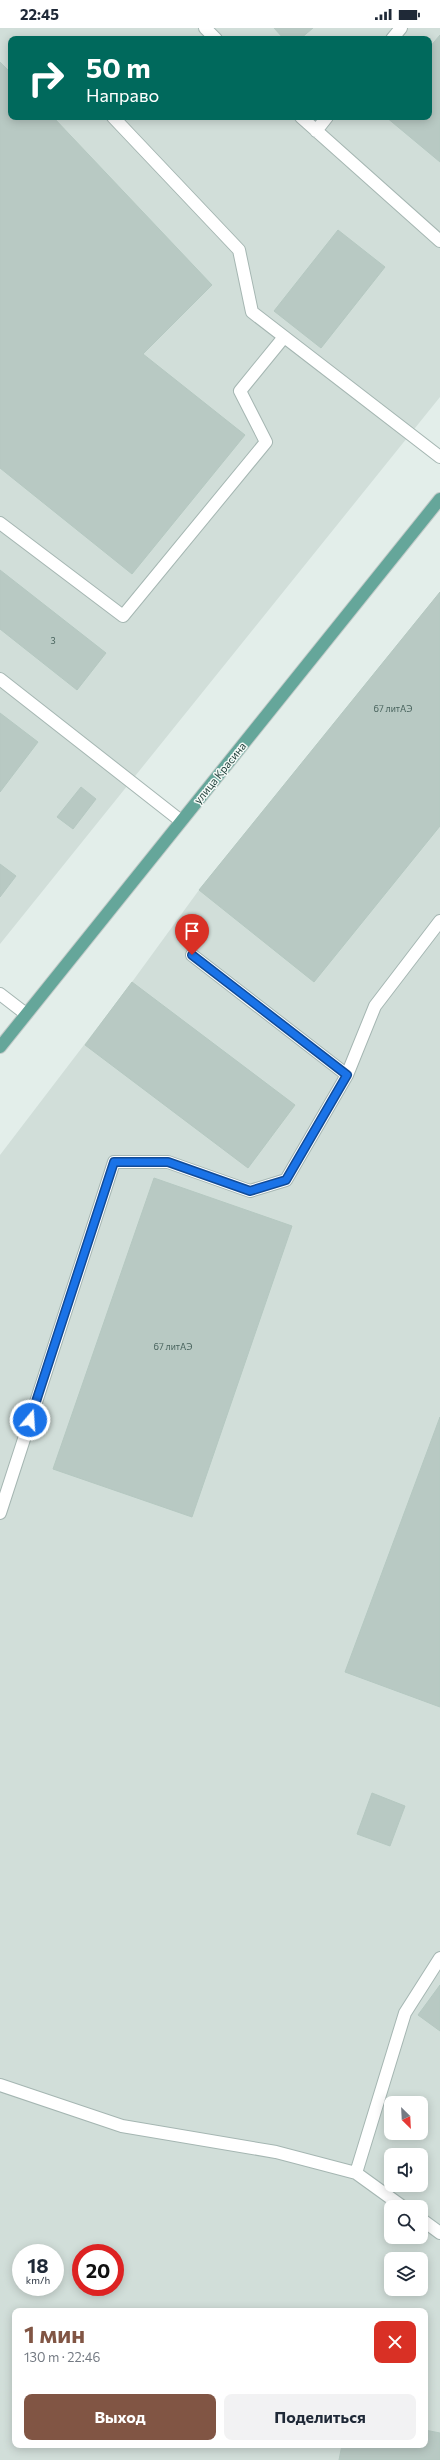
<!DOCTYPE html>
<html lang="ru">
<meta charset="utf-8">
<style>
:root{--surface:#fff;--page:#f2f2f3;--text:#1f2937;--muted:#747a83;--accent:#815544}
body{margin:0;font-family:Commissioner,sans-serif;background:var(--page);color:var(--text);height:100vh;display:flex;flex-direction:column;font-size:15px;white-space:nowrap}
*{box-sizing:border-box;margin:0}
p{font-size:13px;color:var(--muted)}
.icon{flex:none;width:22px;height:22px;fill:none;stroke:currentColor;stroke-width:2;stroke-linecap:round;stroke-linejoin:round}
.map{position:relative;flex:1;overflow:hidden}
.drawer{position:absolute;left:12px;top:2280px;width:416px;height:140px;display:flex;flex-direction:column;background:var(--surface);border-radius:8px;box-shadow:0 2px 10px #0003}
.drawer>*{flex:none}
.hud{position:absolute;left:8px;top:8px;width:424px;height:84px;border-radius:8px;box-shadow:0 2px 10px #0003;background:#00695c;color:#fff;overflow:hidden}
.needle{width:26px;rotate:156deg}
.fabs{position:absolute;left:384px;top:2068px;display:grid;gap:8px}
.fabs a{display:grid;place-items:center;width:44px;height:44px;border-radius:8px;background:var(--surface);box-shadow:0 2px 10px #0003;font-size:20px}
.speed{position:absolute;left:12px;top:2216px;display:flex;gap:8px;font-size:20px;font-weight:700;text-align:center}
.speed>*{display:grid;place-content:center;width:52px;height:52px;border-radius:50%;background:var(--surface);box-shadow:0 2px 10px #0003;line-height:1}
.speed small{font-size:10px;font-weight:400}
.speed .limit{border:6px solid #d22;background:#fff;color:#111}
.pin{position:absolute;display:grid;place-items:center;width:34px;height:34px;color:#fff;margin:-41px -17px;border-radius:50% 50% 50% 0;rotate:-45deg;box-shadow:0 0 4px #0007}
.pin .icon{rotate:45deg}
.me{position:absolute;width:44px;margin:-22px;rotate:18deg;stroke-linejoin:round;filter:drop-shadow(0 0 3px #0008)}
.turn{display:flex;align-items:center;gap:14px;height:84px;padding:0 12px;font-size:18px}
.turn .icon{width:52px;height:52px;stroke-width:2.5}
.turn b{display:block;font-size:28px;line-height:34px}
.round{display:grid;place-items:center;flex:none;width:42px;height:42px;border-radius:8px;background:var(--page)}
.head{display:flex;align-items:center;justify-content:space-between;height:68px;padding:0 12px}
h1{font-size:24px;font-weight:700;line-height:30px;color:var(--accent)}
.primary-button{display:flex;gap:8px;margin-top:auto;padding:8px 12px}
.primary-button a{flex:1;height:46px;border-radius:8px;background:var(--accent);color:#fff;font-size:16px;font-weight:700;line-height:46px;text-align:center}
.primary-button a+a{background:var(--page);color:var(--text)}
.status{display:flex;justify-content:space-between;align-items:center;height:28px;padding:0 20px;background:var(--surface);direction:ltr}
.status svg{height:11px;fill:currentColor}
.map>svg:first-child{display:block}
.built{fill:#d1ded9;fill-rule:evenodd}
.building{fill:#b8c9c3;stroke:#b5c8c1}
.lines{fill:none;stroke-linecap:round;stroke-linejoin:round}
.minor-casing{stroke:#a5b6b2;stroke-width:14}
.major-casing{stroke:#c1cac8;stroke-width:14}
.minor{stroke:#fff;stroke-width:12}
.major{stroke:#65a69a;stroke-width:12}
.route-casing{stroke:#114b97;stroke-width:10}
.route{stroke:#1a73e8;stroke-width:7}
.labels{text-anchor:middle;stroke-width:3;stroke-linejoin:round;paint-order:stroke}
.number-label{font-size:9px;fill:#47625c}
.street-label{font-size:11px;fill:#21403a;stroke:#f4faf7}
</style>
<div class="status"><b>22:45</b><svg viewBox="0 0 49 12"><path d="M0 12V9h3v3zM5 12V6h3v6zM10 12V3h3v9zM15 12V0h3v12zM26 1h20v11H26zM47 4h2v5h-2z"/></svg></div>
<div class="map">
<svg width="440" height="2432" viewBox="0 0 440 2432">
<rect width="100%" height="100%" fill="#e3eeea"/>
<path class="built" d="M0,0H440V369L0,916ZM11,11H429V89H11Z
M440,564V2432H0V1127L132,954L199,862ZM391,2075H421V2105H391ZM391,2127H421V2157H391ZM391,2179H421V2209H391ZM21,2225H55V2259H21ZM81,2225H115V2259H81ZM391,2231H421V2261H391ZM15,2283H425V2417H15Z"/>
<path class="building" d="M274,0H313L300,11H284Z
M440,7V134L386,89H429V20Z
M0,34L11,45V89H53L212,257L143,326L245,407L132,546L0,440Z
M338,202L385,239L321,320L274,283Z
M0,542L106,625L77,662L0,601Z
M440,564V798L314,954L199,862Z
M0,685L38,714L0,764Z
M81,759L96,771L73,801L57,789Z
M0,836L16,848L0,869Z
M132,954L295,1077L248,1140L85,1017Z
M154,1150L292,1198L192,1489L53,1441Z
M440,1389V1679L345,1644Z
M372,1765L405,1778L390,1818L357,1806Z
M440,1957V2003L418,1987Z
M425,2402L440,2405V2432H339L342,2417H425Z"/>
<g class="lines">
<defs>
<path id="minor" d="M205,0L216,11
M392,11L401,0
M113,89L239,222L252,284L440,429
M301,89L440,213
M316,103L327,89
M0,495L123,588L266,414L240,363L284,309
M0,651L181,793
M192,927L347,1047
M0,966L26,986
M0,1485L114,1134H168L250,1163L286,1152L347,1047L375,978L440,893
M0,2057L122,2098L276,2124L356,2145L403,2179
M356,2145L405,1985L440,1930
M421,2191L440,2205"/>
<path id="major" d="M0,1019L440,471"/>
</defs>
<use href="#minor" class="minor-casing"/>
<use href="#major" class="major-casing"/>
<use href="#minor" class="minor"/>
<use href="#major" class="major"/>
</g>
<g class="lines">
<defs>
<path id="route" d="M30,1392L114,1134H168L250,1163L286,1152L347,1047L192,927"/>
</defs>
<use href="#route" class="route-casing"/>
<use href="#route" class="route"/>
</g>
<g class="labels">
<g class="number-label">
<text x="53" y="616">3</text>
<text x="393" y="684">67 литАЭ</text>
<text x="173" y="1322">67 литАЭ</text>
</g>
<g class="street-label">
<text transform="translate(220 745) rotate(-51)" y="4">улица Красина</text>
</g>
</g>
</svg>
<div class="fabs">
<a><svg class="needle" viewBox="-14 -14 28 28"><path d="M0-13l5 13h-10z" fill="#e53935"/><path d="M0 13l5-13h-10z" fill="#747a83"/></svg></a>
<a><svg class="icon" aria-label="sound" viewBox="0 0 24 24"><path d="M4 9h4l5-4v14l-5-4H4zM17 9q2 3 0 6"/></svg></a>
<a><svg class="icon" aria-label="search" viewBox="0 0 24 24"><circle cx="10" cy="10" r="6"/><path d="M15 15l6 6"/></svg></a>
<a><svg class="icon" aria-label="layers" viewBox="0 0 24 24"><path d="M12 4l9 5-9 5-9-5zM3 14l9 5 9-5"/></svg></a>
</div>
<div class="speed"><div>18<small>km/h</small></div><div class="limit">20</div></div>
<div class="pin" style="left:192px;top:927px;background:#d93025"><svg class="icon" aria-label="arrive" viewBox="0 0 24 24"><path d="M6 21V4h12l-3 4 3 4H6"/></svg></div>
<svg class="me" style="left:30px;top:1392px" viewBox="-20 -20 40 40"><circle r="17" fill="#1a73e8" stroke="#fff" stroke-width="3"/><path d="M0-11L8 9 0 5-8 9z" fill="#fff"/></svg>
<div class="hud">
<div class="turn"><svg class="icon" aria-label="right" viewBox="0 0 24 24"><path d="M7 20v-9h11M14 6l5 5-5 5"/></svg><div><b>50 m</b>Направо</div></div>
</div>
<section class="drawer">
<div class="head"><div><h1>1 мин</h1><p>130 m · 22:46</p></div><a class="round" style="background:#d93025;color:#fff"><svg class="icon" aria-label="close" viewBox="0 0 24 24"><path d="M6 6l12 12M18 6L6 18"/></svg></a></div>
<div class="primary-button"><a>Выход</a><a>Поделиться</a></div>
</section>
</div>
